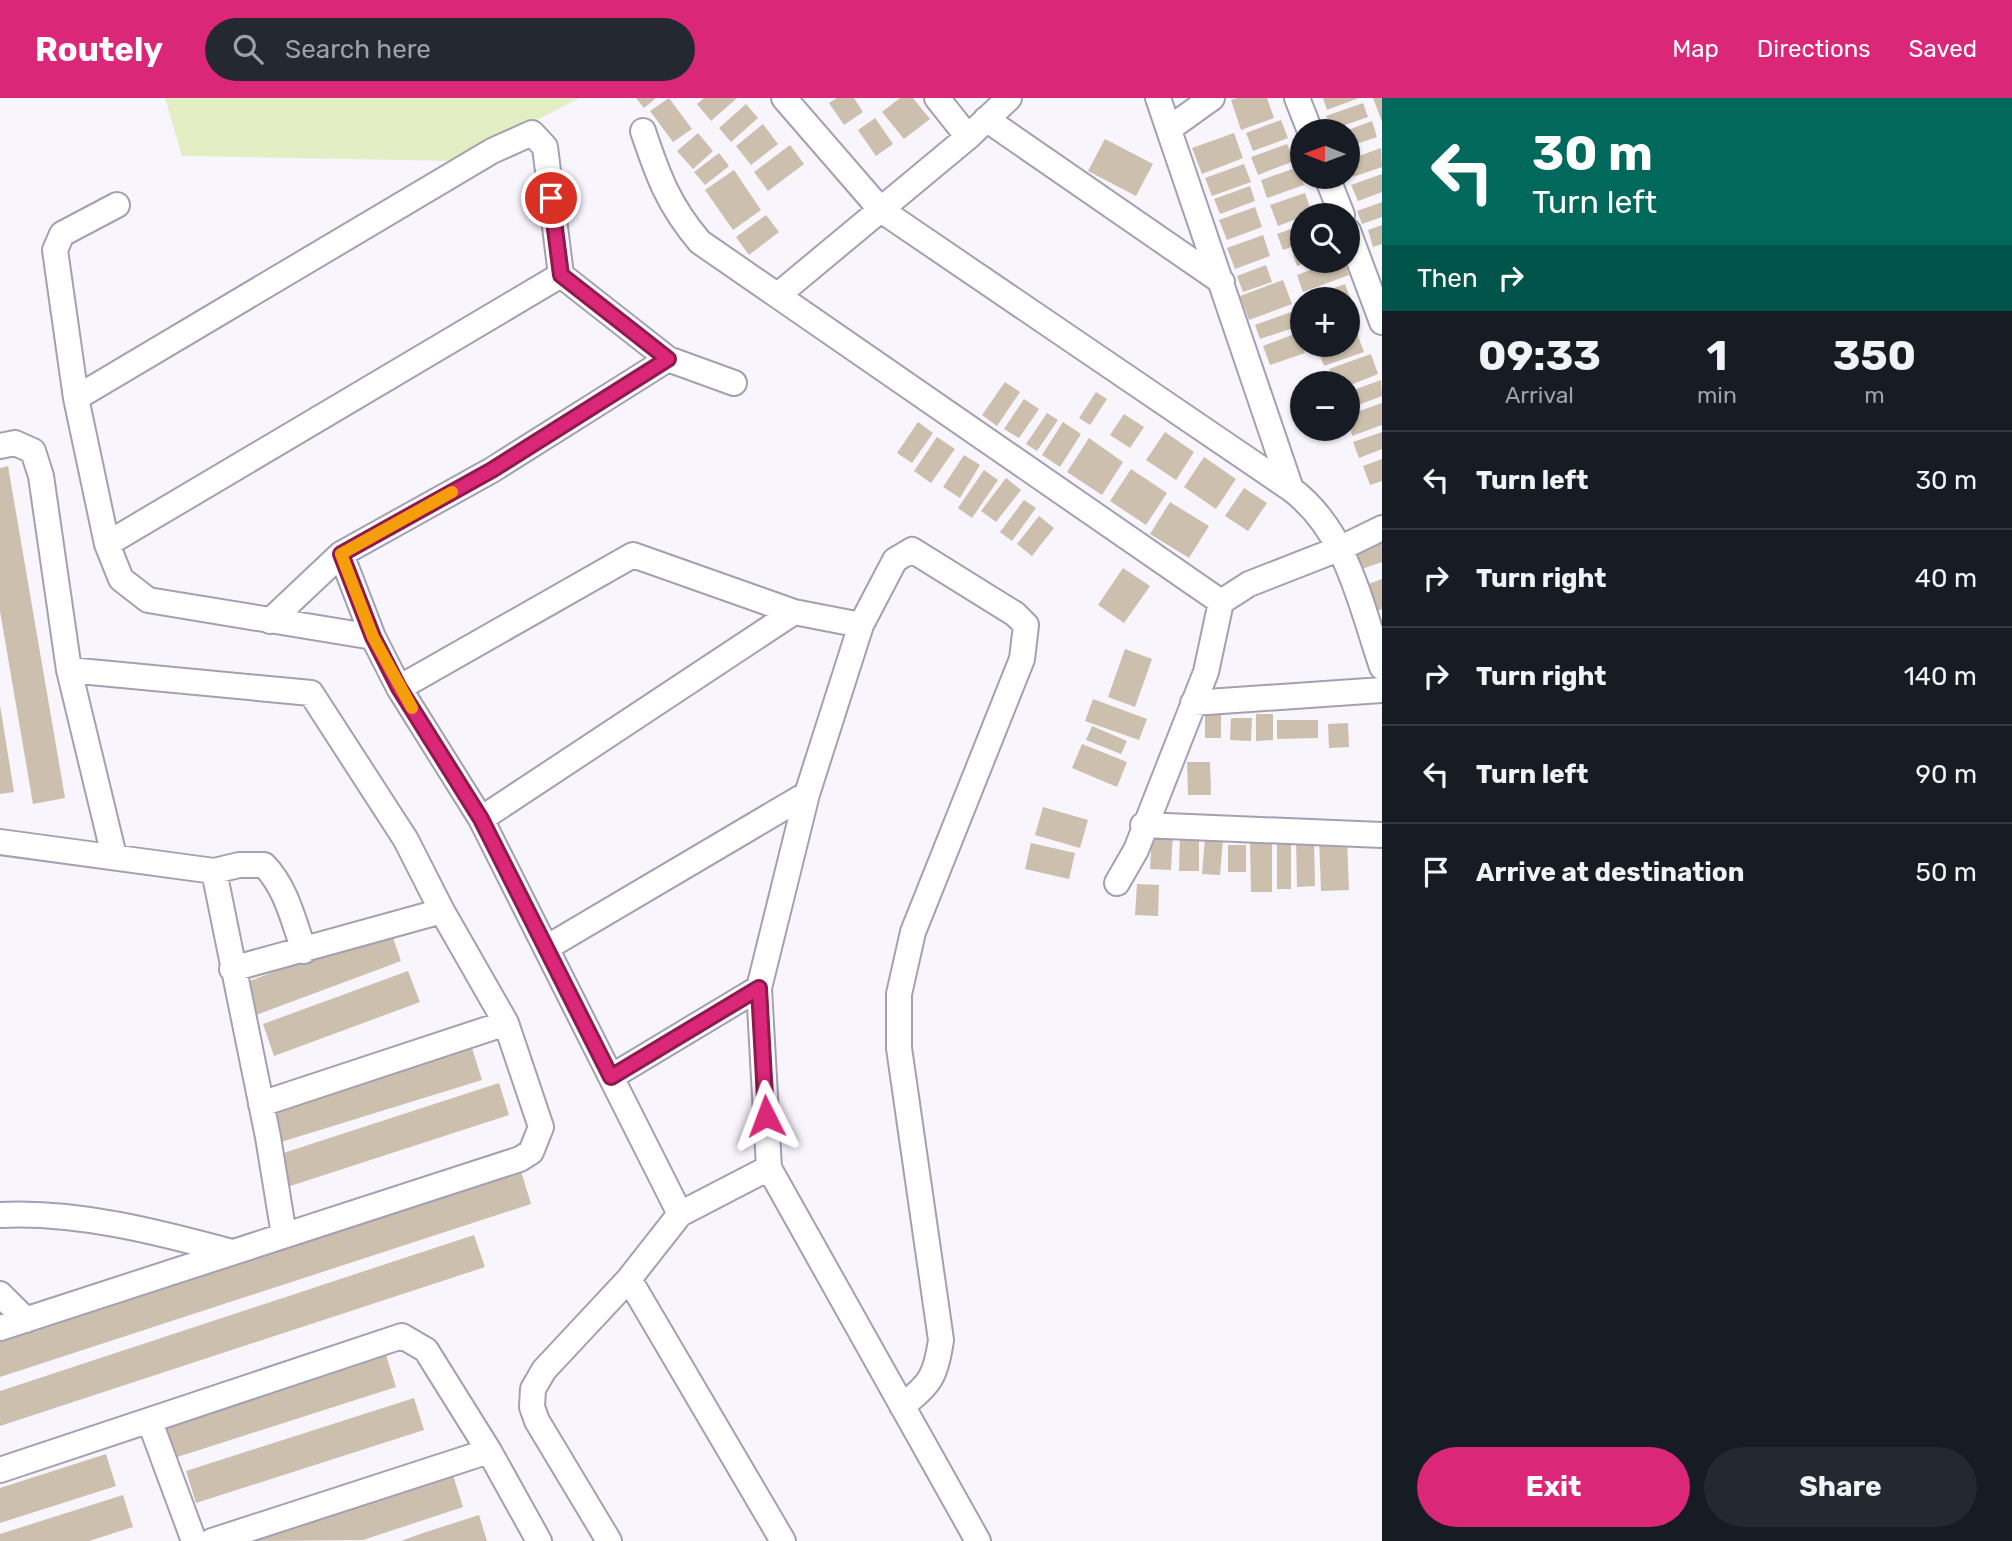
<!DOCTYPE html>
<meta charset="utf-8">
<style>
:root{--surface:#171b24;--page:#242831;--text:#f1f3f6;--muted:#9ea1a6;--line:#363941;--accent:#db2777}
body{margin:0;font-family:Rubik,sans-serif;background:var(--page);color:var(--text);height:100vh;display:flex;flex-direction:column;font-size:26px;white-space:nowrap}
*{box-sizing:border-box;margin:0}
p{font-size:23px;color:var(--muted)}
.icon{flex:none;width:38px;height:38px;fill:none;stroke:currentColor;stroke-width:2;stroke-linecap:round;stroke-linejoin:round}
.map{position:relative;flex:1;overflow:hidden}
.sheet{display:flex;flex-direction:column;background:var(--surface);width:630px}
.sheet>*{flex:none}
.hud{background:#00695c;color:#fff;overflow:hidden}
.needle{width:46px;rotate:271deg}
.tools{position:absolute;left:1290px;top:21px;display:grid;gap:14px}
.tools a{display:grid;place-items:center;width:70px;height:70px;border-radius:50%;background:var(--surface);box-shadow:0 2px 5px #0004;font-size:35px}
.pin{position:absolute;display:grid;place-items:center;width:60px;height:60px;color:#fff;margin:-30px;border:4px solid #fff;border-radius:50%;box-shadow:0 2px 7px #0007}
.me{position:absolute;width:77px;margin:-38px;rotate:357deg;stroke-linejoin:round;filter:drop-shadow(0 0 5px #0008)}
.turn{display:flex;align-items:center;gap:24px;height:147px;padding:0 35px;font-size:32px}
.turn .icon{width:91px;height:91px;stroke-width:2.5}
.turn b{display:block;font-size:49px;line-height:60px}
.then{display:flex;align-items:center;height:66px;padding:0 35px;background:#0003;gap:14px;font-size:26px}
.eta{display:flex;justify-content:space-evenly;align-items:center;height:119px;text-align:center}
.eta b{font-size:42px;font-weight:700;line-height:49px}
.cta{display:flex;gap:14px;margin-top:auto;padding:14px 35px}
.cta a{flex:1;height:80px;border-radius:42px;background:var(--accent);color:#fff;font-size:28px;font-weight:700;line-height:80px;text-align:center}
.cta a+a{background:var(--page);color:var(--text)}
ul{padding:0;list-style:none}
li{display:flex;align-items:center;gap:21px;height:98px;padding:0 35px;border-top:2px solid var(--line)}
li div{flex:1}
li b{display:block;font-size:26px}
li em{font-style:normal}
header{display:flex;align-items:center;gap:42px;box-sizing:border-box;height:98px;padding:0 35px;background:var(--accent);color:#fff}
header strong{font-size:33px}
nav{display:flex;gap:38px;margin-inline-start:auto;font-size:24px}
.search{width:490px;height:63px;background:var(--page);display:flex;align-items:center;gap:18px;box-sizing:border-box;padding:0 24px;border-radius:38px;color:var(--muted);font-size:26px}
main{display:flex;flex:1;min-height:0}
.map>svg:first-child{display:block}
.green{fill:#e3eec5}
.building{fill:#ccbfae}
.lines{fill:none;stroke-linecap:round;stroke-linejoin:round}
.minor-casing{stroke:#a59fb2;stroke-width:28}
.minor{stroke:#fff;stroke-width:24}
.route-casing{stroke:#8e194d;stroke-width:18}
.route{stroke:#db2777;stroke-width:12}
.slow{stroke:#f59e0b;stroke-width:12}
</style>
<header>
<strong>Routely</strong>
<div class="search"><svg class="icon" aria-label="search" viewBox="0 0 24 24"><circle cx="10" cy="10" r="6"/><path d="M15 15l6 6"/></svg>Search here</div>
<nav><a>Map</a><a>Directions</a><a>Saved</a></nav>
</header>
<main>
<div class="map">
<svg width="1382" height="1443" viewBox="0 0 1382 1443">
<rect width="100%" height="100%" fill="#f8f5fd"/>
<path class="green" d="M165,0H580L456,63L182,58Z"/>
<path class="building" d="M636,0H656L644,10Z
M669,0L692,31L673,44L650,13Z
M704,0H737L711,23L697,6Z
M837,0H854L863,14L844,27L829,5Z
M900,0H913L930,21L904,41L882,14Z
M1237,0H1267L1274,20L1241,32L1231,2Z
M1323,0H1359L1327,12Z
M1373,0H1382V24Z
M1363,5L1368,19L1331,32L1326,18Z
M746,6L758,20L731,44L719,30Z
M875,20L893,46L876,58L858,32Z
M1281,22L1288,40L1253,53L1246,35Z
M1372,23L1377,39L1348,49V32Z
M763,26L778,46L751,67L736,48Z
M698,35L713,53L693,71L677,53Z
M1234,35L1243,60L1202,76L1192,50Z
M1105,41L1153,66L1136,98L1088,73Z
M1287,46L1294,63L1258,77L1251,59Z
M790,47L804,66L768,93L754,74Z
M1381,50L1382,69L1353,79L1348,62Z
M719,55L729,68L705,87L694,74Z
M1244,66L1251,84L1212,98L1205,80Z
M1298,69L1304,87L1267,100L1261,82Z
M734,72L761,112L733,132L705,92Z
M1382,76V94L1358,103L1351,87Z
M1250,88L1255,103L1220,116L1214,101Z
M1305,95L1312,115L1278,128L1270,107Z
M1382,104V119L1362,126L1357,113Z
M1255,109L1262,129L1227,142L1219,122Z
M766,117L779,134L749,157L736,139Z
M1302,127V145L1283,152L1277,136Z
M1382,127V146L1373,149L1368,132Z
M1263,137L1270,158L1235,171L1227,150Z
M1302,154V163H1311L1297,168L1293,157Z
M1334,163H1344L1349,177L1303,194L1297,177Z
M1266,167L1272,184L1243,194L1237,178Z
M1283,182L1292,206L1249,222L1240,198Z
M1345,186L1351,202L1303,201Z
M1291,214L1296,229L1260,241L1255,227Z
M1350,216L1364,254L1324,268L1316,247H1348V217Z
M1297,235L1305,255L1270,267L1263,248Z
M1371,256L1378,276L1348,288L1335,285L1329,271Z
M1381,282L1382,298L1348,311V294Z
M1005,284L1020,294L997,328L982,317Z
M1096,294L1107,301L1090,327L1079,320Z
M1024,301L1039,311L1019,340L1004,331Z
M1382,305V327L1352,338L1348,317Z
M1047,315L1058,322L1037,353L1026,346Z
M1124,316L1144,329L1130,350L1110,337Z
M918,324L933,335L912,365L897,355Z
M1063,324L1081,336L1060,369L1042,357Z
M1165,334L1194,354L1176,382L1146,362Z
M1382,334V351L1359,360L1353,344Z
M937,339L955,351L931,385L914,373Z
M1089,340L1123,364L1102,397L1067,374Z
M964,357L980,367L960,400L943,389Z
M1204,359L1236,381L1216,411L1184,389Z
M1382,361V383L1370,387L1363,368Z
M8,368L65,700L33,706L0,513V370Z
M1131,371L1167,395L1146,427L1110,403Z
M984,372L998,382L972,420L958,410Z
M1006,380L1021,392L996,424L981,413Z
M1244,390L1267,405L1248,433L1225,418Z
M1024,402L1036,410L1012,443L1000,434Z
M1170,404L1209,428L1189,460L1150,436Z
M1039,418L1054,430L1032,458L1017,446Z
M1382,444V464L1356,473L1350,456Z
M1123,470L1150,488L1124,525L1098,507Z
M1382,481V511L1372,514L1363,488Z
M1125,551L1152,561L1135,609L1108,599Z
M1093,601L1147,621L1139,642L1085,623Z
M0,607L14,694L0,696Z
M1205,615H1221V640H1205Z
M1256,616H1273V642L1256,643Z
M1231,620H1252L1251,643L1230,642Z
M1277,622H1318V640L1277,641Z
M1348,625L1349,649L1329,650L1328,626Z
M1092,628L1127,643L1121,656L1086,642Z
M1082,646L1127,664L1117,689L1072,670Z
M1187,664H1210L1211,697H1188Z
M1043,709L1088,722L1080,750L1035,737Z
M1152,733L1173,734L1171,772L1150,771Z
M1180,737H1199V773H1179Z
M1205,739L1223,741L1220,777L1202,776Z
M1314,741L1315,788L1297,789L1296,742Z
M1319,741H1347L1349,792L1321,793Z
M1277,743H1291V791H1277Z
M1250,744H1272V794H1251Z
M1031,745L1075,755L1069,781L1025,771Z
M1228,747H1246V774H1228Z
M1137,786L1159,787L1158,818L1135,817Z
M390,831L401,863L256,917L244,885Z
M408,873L420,904L274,958L263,926Z
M472,950L482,982L281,1044L271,1011Z
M499,985L509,1017L281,1091L271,1059Z
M521,1073L531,1106L0,1279V1244Z
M474,1137L485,1169L0,1328V1293Z
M386,1257L396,1289L168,1362L158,1330Z
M414,1300L424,1332L196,1405L186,1373Z
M106,1356L116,1388L0,1425V1390Z
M453,1377L463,1409L363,1442L251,1443Z
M123,1397L133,1429L89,1443H0V1436Z
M479,1417L487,1443H401L423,1435Z"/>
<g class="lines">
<defs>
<path id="minor" d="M784,0L881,112L1291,391
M937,0L968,39
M1158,0L1291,391C1347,433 1360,505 1382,569
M1297,0L1310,33
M986,21L1222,184
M1170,30L1212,0
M643,33C658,78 669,108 700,144L1221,504
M1327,79L1342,117
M117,107L62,136L55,152L76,300L107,446L121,481L148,502L373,539L399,590L481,721L680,1116L629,1181L544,1272L533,1291L532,1309L537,1323L609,1443
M1348,133L1382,224
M778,197L968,39L1009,0
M76,300L492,53L532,35L545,49L561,177L668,261L734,285
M0,348L15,345L33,353L41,378L69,572L114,758
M107,446L561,177
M341,456L373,539
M270,523L341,456L492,372L668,261
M861,527L895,462L912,452L1015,516L1026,527L1022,561L913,834L899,896V950L941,1242C936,1277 931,1286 902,1308
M399,590L633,457L794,514L861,527L807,696L759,890L769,1070L978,1443
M1193,605L1382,592
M481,721L794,514
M1143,727L1382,737
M0,744L214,773L268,1039L284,1137
M214,773L239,767H264C286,789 294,824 304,853
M1117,785L1136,752L1206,574L1221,504L1249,486L1341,450L1382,430
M546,850L807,696
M232,871L442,813
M611,979L759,890
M261,1006L506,925
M680,1116L769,1070
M0,1117C77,1113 158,1134 232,1154
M629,1181L783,1443
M0,1196L26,1222
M0,1230L520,1061L531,1054L541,1029L506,925L442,813L406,742L311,595L69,572
M150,1324L194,1443
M0,1372L402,1238L426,1252L489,1353L539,1443
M212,1443L489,1353"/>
</defs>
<use href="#minor" class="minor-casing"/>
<use href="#minor" class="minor"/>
</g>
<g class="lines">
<defs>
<path id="route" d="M551,100L561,177L668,261L492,372L341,456L373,539L399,590L481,721L611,979L759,890L766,1018"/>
</defs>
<use href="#route" class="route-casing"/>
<use href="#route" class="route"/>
<path class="slow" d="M412,610L373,539L341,456L452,394"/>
</g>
</svg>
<div class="tools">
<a><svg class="needle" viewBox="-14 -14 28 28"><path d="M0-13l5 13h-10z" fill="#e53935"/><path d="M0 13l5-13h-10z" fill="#9ea1a6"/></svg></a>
<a><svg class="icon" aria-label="search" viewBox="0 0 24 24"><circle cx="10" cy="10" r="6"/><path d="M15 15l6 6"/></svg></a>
<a>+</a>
<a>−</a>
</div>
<div class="pin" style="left:551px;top:100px;background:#d93025"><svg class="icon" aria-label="arrive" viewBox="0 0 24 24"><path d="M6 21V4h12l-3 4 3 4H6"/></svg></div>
<svg class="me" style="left:766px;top:1018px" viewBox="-20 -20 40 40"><path d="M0-17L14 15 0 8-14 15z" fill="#db2777" stroke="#fff" stroke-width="4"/></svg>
</div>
<section class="sheet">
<div class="hud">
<div class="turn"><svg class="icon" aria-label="left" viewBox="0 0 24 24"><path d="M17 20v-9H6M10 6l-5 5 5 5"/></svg><div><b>30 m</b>Turn left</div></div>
<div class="then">Then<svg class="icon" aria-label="right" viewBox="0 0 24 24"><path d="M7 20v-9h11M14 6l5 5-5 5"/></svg></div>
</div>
<div class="eta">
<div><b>09:33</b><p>Arrival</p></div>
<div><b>1</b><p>min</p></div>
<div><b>350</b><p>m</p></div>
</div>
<ul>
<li><svg class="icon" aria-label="left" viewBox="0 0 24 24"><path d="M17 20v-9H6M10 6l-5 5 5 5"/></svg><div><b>Turn left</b></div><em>30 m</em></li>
<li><svg class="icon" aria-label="right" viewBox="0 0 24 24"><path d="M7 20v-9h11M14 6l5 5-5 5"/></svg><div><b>Turn right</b></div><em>40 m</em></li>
<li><svg class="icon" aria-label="right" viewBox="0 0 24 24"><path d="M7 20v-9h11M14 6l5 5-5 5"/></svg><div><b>Turn right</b></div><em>140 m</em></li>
<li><svg class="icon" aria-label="left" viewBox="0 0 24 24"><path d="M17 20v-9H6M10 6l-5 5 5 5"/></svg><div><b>Turn left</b></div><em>90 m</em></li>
<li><svg class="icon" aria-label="arrive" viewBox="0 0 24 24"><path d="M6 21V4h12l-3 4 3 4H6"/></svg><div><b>Arrive at destination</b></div><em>50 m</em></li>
</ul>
<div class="cta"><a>Exit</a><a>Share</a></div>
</section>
</main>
